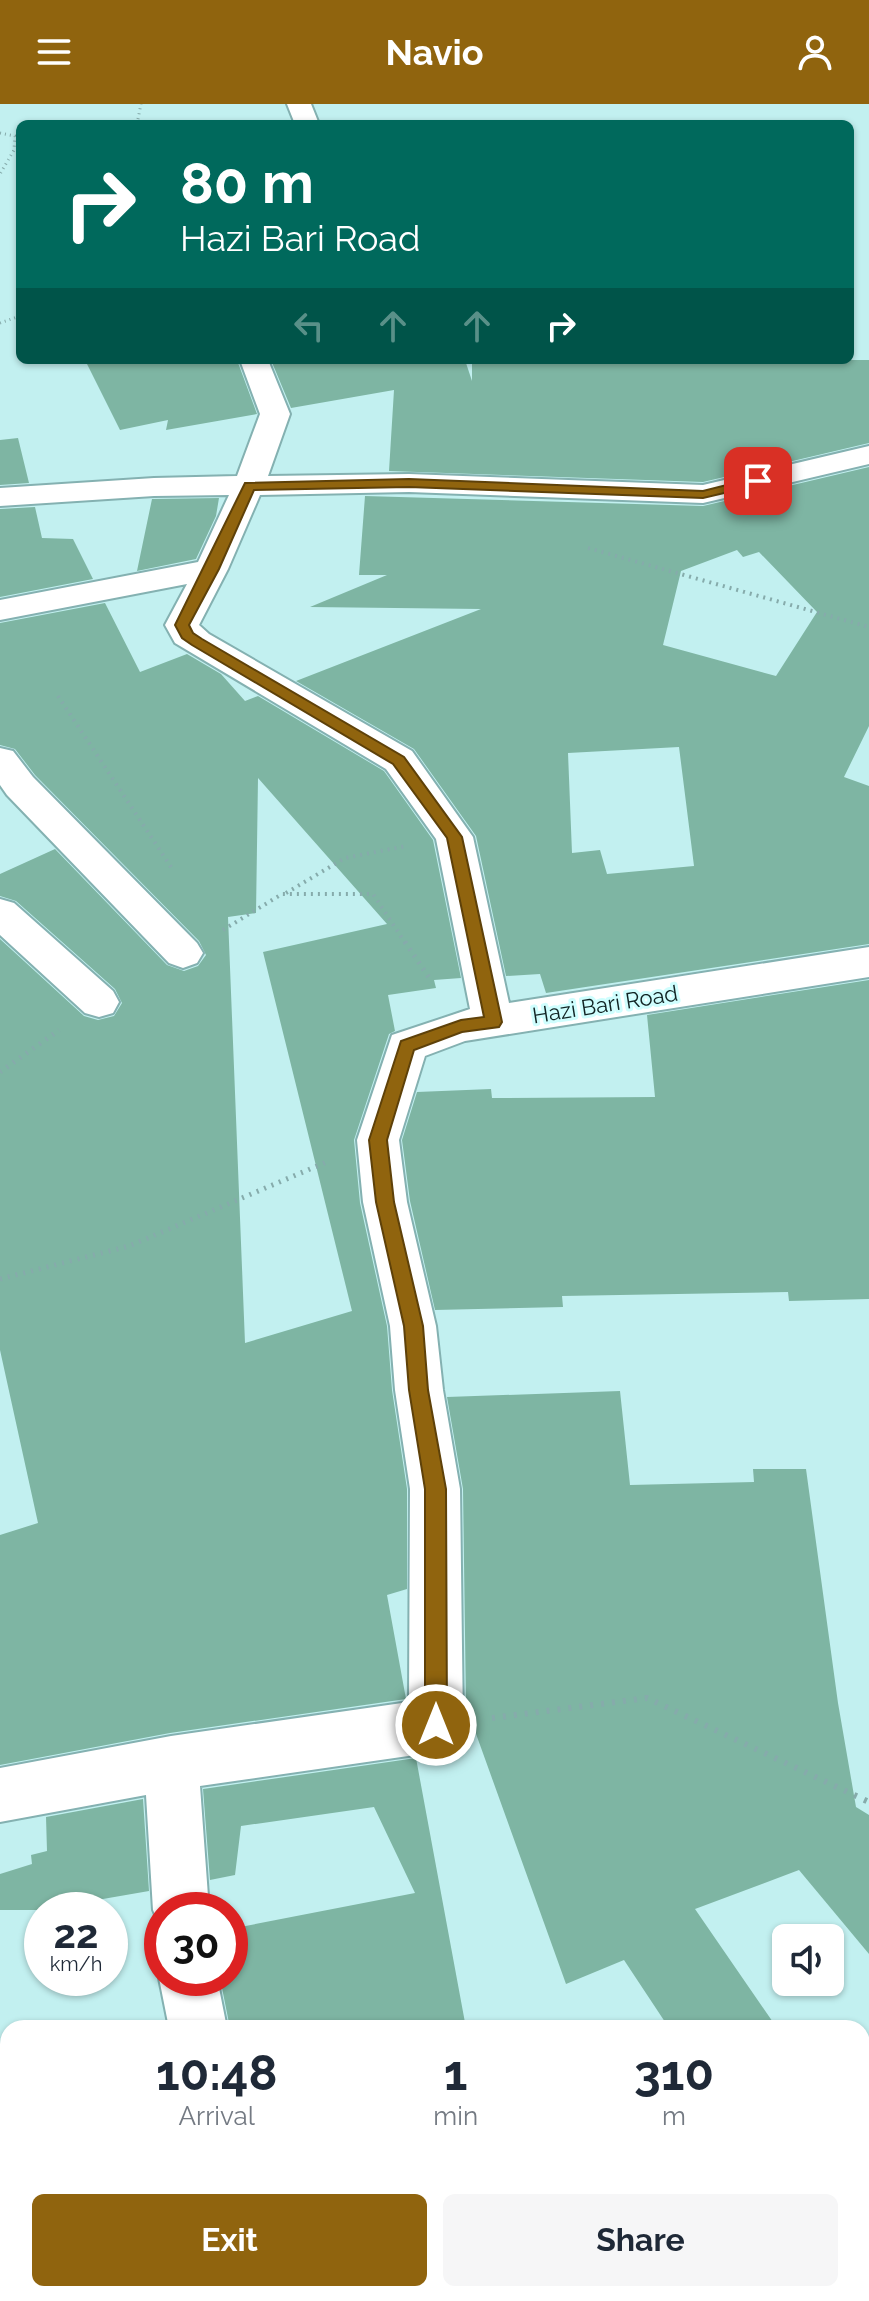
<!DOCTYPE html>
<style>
:root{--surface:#fff;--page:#f6f6f7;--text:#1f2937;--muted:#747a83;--accent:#90640e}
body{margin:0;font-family:Raleway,sans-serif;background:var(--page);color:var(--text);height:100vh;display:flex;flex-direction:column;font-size:30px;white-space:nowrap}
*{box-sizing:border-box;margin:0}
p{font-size:26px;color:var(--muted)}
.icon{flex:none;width:44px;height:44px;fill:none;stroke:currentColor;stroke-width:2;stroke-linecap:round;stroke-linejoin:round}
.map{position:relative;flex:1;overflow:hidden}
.sheet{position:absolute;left:0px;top:1916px;width:870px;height:282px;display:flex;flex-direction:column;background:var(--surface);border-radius:24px 24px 0 0;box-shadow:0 2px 6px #0004}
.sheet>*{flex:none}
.top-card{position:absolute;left:16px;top:16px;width:838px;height:244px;border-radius:12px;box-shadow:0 2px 6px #0004;background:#00695c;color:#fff;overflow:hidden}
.buttons{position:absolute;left:772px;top:1820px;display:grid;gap:16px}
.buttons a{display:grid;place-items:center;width:72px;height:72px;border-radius:12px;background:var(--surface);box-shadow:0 2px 6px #0004;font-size:40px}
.speed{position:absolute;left:24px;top:1788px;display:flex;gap:16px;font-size:40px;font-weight:700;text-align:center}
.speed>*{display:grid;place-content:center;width:104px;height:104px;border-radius:50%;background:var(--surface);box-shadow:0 2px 6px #0004;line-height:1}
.speed small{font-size:20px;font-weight:400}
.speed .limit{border:12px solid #d22;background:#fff;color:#111}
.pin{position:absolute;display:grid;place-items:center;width:68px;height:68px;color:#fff;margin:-34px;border-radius:16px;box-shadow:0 4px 12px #0006}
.me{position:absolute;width:88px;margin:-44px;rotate:0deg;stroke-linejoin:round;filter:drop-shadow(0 0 6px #0008)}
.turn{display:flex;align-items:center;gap:28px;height:168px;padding:0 32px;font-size:36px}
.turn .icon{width:104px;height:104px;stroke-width:2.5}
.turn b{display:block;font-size:56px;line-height:68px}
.lanes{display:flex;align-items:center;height:76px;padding:0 32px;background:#0003;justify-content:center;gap:40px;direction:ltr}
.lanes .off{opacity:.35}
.eta{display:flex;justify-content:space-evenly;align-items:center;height:136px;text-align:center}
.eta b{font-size:48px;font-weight:700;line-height:56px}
.primary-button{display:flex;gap:16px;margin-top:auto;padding:16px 32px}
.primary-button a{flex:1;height:92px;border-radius:12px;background:var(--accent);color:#fff;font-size:32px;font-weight:700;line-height:92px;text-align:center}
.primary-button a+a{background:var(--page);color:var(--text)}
header{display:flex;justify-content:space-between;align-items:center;height:104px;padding:0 32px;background:var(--accent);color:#fff;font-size:36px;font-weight:700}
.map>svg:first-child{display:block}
.building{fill:#7eb5a3;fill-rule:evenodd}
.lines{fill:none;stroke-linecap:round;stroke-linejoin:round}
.minor-casing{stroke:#84b1b1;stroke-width:4}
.path-far3{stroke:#86abab;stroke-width:3;stroke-dasharray:1 4;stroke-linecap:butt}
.path-far2{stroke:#86abab;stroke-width:4;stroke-dasharray:2 5;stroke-linecap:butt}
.path-far1{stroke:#86abab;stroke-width:5;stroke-dasharray:2 6;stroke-linecap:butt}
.path{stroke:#86abab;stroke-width:6;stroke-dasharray:3 8;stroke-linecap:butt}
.minor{fill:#fff;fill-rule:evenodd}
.route{fill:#90640e;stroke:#5e4109;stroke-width:2}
.labels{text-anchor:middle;stroke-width:6;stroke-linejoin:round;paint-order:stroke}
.street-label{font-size:22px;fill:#112323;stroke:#cffefe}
</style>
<header><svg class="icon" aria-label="menu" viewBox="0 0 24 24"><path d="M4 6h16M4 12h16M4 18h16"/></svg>Navio<svg class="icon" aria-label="person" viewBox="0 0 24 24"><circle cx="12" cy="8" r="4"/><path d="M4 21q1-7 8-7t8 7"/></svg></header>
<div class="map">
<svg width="869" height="2197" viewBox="0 0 869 2197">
<rect width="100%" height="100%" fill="#c2f0f0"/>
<path class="building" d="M85,256H237L257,310L166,326L168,316L120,326Z
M271,256H465L472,277V256H869V339L703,378L389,367L394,286L291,304Z
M18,334L29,379L0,381V336Z
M869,363V622L844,673L869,682V840L546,889L540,870L506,872L476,732L414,645L296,577L481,505L310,503L387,471H359L365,392L703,402ZM737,446L743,453L759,448L817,508L776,572L663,541L681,467ZM679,643L694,762L607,770L600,746L572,749L568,649Z
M219,394L216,412L196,455L137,467L152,395Z
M35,403L42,434L73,435L93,475L0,493V405Z
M105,499L140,568L187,550L221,570L245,597L258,592L384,667L433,736L461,874L434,876L436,884L388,891L395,927L389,930L354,1036L360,1099L387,1222L392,1286L407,1385V1485L387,1491L406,1595L170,1629L0,1661V1431L38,1419L0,1246V835L84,912L98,916L114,912L122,899L115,885L16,797L0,792V770L55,745L167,861L184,867L198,862L206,851L199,837L35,671L15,645L0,641V519ZM258,674L387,820L263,848L352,1207L245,1239L228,813L256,809Z
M869,876V1195L789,1197L788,1188L562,1192L563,1203L435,1206L410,1097L402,1036L417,988L491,985L492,994L655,993L647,911Z
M620,1287L630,1381L754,1378L753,1365H806L838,1599L856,1703L869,1711V1850L799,1766L695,1805L777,1924H669L624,1856L566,1880L466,1602L463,1385L447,1293Z
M416,1654L466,1924H230L220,1874H230V1825L415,1789L374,1703L241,1722L235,1771L210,1776L203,1685Z
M143,1695L149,1787L74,1800L75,1806H0V1770L32,1760L31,1751L47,1747L46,1713Z"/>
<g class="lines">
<defs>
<path id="minor" d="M287,0H311L319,20H295Z
M240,256H268L290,310L268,372L409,370L703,381L869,342V360L703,399L409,388L260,391L228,465L199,521L209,530L412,647L473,733L509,899L869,843V873L465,937L425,952L399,1036L407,1098L436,1222L443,1286L460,1385L463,1621L455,1640L436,1648L200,1682L209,1806H162V1826L153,1806L146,1691L0,1718V1664L171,1632L409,1598L410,1385L395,1286L390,1222L363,1098L357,1036L392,931L470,905L436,735L386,665L175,539L165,521L187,480L0,516V496L198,458L229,391L154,392L0,402V384L154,374L237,372L260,310Z
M0,644L13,647L33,673L197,839L203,849L197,859L183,864L169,859L7,691L0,681Z
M0,795L14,799L113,887L119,898L113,909L99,913L85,909L0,831Z
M162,1867V1874H217L227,1924H169L159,1874Z
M219,2190H283L285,2197H221Z"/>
</defs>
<use href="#minor" class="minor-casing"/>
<path class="path-far3" d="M137,20L141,0
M0,29L15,32L14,46L0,70
M0,219L20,212"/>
<path class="path-far2" d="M588,444L869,523
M58,592L173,766
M286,789L345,754L406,742
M223,826L282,790H373L406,840"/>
<path class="path-far1" d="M405,838L432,878
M0,968L59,926
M0,1175L129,1142L329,1057"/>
<path class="path" d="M492,1614L647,1594L869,1698"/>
<use href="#minor" class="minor"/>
</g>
<path class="route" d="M758,373L764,377L763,380L703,394L409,383L254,386L219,465L189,521L193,529L202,535L404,653L462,733L502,918L499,923L462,928L414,946L387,1036L394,1098L423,1222L428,1286L446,1385L447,1621L443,1629L436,1632L428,1629L425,1621V1385L409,1286L404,1222L376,1098L369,1036L401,937L461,916L484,913L447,734L393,660L192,541L182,534L175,521L245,379L409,375L703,387Z"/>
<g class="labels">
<g class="street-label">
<text transform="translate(605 900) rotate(-9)" y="8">Hazi Bari Road</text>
</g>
</g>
</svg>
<div class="buttons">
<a><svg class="icon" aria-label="sound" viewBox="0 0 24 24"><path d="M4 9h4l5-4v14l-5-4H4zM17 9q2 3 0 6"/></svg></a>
</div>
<div class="speed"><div>22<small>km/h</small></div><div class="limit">30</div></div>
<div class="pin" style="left:758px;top:377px;background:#d93025"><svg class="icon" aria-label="arrive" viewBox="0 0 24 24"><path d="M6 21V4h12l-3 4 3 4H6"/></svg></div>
<svg class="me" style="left:436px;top:1621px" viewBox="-20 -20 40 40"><circle r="17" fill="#90640e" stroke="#fff" stroke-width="3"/><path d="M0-11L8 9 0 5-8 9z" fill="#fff"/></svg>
<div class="top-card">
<div class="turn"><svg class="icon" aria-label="right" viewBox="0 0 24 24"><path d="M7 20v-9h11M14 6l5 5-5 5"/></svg><div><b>80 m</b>Hazi Bari Road</div></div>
<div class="lanes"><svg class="icon off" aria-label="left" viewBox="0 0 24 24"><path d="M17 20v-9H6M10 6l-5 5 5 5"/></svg><svg class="icon off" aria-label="ahead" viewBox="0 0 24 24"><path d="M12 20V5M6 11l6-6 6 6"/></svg><svg class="icon off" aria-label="ahead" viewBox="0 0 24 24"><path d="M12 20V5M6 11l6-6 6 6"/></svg><svg class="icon" aria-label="right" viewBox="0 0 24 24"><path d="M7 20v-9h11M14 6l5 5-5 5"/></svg></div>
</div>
<section class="sheet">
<div class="eta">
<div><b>10:48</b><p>Arrival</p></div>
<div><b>1</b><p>min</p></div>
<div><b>310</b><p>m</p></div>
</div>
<div class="primary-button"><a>Exit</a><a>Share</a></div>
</section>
</div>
